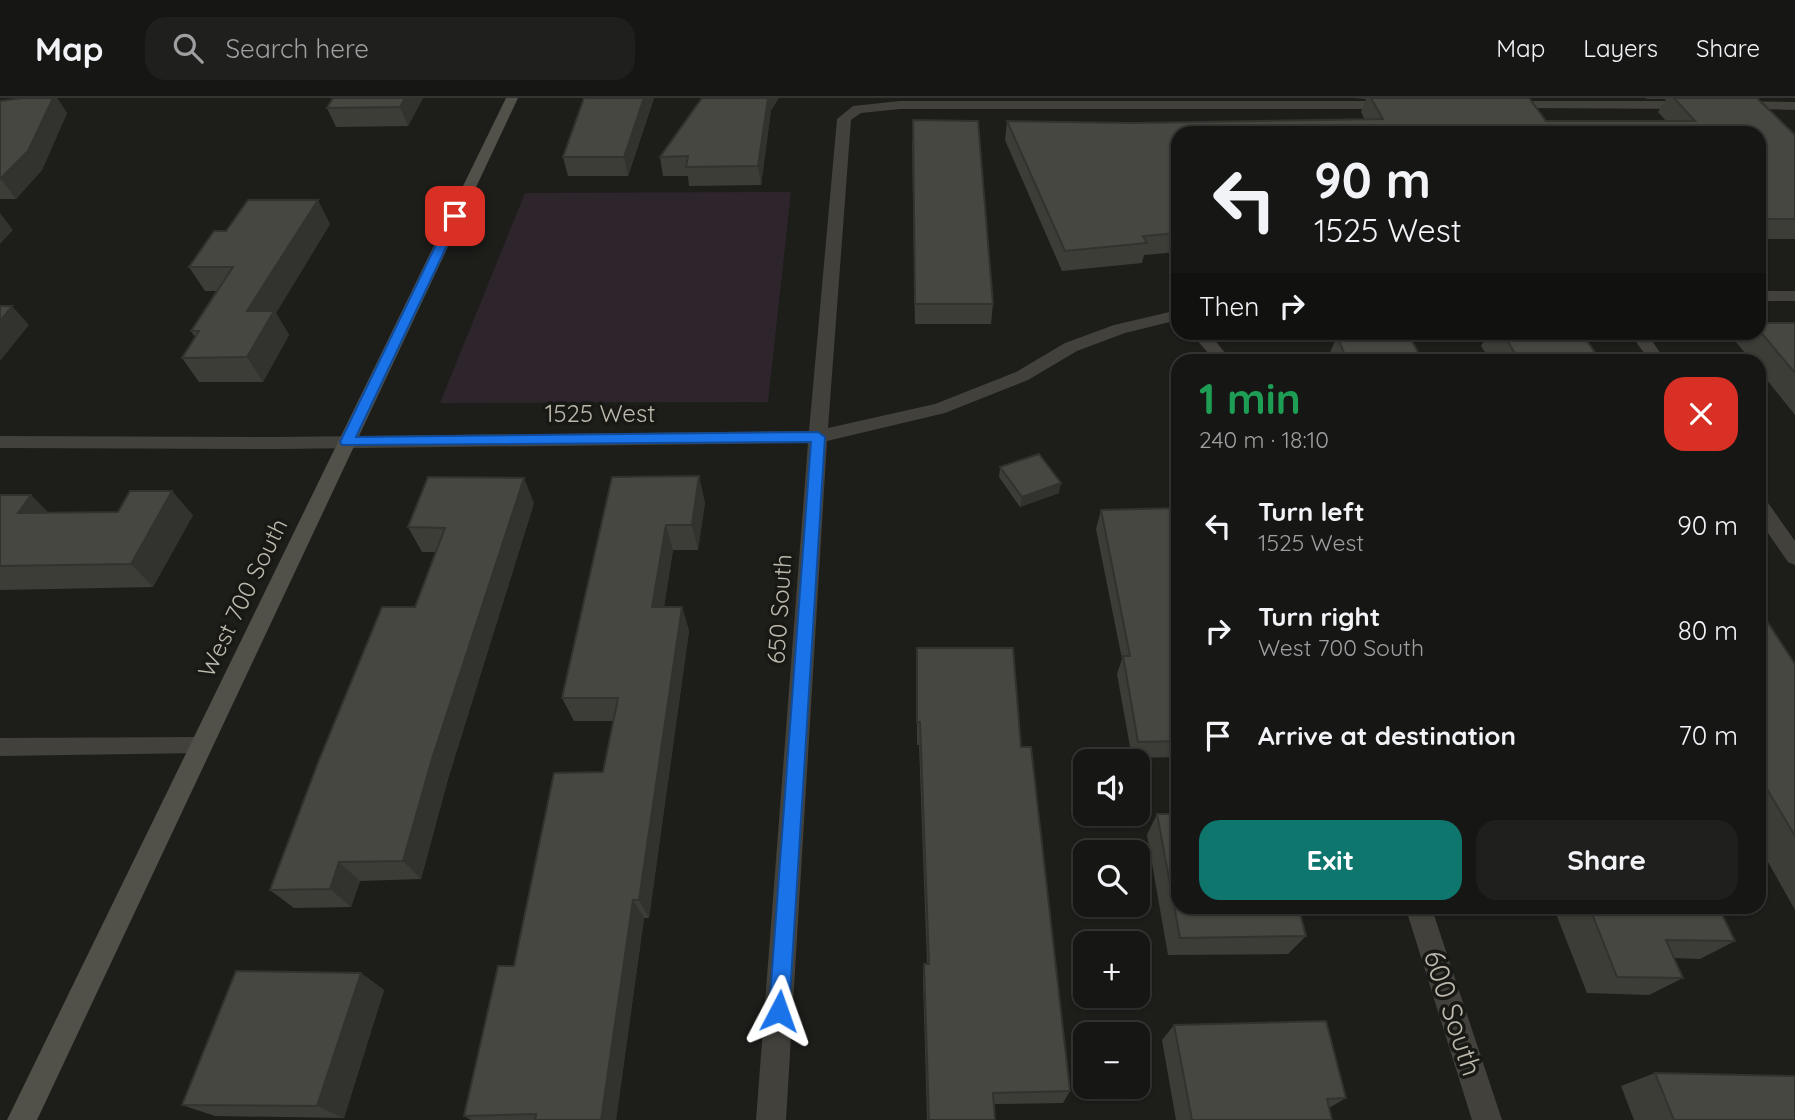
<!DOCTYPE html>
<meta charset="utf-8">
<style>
:root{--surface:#161614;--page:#1f1f1d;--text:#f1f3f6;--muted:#9e9fa0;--line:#353534;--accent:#0f766e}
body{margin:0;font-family:Quicksand,sans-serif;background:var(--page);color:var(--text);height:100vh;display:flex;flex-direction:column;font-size:26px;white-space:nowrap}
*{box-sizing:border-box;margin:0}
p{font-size:23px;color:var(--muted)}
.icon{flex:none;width:38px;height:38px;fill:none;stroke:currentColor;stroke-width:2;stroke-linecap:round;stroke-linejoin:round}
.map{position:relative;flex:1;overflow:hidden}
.drawer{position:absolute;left:1171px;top:256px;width:595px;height:560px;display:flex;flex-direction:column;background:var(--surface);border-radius:21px;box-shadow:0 2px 5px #0004,0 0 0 2px var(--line)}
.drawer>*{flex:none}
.top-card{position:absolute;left:1171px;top:28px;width:595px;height:214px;border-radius:21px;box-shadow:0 2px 5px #0004,0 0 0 2px var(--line);background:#161614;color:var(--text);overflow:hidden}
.buttons{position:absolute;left:1073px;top:651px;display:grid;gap:14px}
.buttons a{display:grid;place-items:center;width:77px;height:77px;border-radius:14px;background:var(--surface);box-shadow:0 2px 5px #0004,0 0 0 2px var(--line);font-size:35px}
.pin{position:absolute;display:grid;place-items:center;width:60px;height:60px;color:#fff;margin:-30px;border-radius:14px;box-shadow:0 4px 10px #0006}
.me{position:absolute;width:77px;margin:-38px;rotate:4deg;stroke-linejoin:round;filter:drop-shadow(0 0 5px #0008)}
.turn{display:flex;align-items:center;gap:24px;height:147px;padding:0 28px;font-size:32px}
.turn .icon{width:91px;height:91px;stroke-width:2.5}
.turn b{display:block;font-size:49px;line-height:60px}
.then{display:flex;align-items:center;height:66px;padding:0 28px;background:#0003;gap:14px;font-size:26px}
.round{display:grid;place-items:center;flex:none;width:74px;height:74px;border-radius:21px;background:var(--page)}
.summary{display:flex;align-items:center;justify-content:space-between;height:119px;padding:0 28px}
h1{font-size:42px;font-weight:700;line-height:52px;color:#1e9e55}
.cta{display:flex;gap:14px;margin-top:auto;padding:14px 28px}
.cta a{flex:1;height:80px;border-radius:21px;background:var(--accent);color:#fff;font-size:28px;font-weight:700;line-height:80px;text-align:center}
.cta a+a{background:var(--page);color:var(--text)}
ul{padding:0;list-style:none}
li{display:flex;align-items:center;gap:21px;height:105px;padding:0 28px}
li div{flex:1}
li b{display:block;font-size:26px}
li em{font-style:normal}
header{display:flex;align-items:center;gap:42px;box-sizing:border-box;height:98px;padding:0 35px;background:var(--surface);border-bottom:2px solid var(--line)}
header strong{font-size:33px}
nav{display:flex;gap:38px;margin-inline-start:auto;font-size:24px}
.search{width:490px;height:63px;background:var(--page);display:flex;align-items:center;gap:18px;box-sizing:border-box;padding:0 24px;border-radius:21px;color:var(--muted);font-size:26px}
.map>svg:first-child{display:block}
.green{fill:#2e242c}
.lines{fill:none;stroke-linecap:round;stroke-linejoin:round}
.lane{fill:#42413b;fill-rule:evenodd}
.street{fill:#42413b;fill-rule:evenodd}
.secondary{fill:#525149;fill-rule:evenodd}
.wall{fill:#3d3d38}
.shaded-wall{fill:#32322e}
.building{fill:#474741;stroke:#32322e;stroke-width:2}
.route{fill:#1a73e8;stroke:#114b97;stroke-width:2}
.labels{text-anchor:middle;stroke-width:7;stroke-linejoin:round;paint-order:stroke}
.street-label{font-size:24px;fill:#bdb9ad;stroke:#181815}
.near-street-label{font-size:28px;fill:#bdb9ad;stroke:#181815}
</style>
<header>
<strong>Map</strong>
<div class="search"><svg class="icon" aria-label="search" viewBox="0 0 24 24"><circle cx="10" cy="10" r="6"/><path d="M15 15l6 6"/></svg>Search here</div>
<nav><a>Map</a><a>Layers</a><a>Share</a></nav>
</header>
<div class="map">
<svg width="1795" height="1022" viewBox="0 0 1795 1022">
<rect width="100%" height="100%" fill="#1d1d1a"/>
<path class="green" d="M791,94L768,304L440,305L525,95Z"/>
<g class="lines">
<path class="lane" d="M201,639L208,641L211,647L208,653L201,655L0,658V640Z"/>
<path class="street" d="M900,3H1390L1397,7L1390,11H900L861,15L851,22L828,330L935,306L1016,274L1065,245L1114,227L1178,212V222L1125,235L1077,253L1028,282L945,315L827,343L786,1022H756L808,345L277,351L0,350V338L277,339L809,333L837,21L853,8Z
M1507,3H1691L1698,7L1691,11L1502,10L1500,7Z
M1738,3L1795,4V12L1733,10L1731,7Z
M1759,193H1795V203H1759Z
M1190,234H1208L1231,262H1214Z
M1629,234H1646L1665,262H1649Z
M1759,400L1766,402L1795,443V467L1788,464L1759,422Z
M1405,808H1431L1502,1022H1472Z"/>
<path class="secondary" d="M506,0H518L37,1022H7Z"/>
</g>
<path class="wall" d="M22,0H57L67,15L42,72L16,101H0V3Z
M333,0H423L408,28L336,29L327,10Z
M584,0H654L628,78H568L563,59Z
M702,0H779L771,12L761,87L689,88L688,78H663L660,59Z
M1353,0H1529L1546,23H1666L1658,14L1666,1H1647L1645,0H1757L1795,37V141H1759V35H1178V154L1144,157L1142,165L1062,173L1005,42L1007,23L1133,25L1365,22L1361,14L1366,1Z
M912,41L993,206L991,226H915Z
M330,126L276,215L289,237L263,284H199L182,260L195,239L191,233L216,193H205L189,169L226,133Z
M1759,225H1795V317L1759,272V262H1751L1736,244L1744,234H1759Z
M1489,234H1581L1600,262H1490L1481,248Z
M1337,238L1422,262H1331L1329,257Z
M1000,369L1059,395L1020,409L999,379Z
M612,379L705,404L698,452H673L664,509H682L689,533L649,820H644L616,1022H471L464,1018L514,868L603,674L614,623H574L562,600Z
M0,397H31L48,415L193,417L153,489L0,492Z
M534,405L448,681L421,781L360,783L351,809L294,810L270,792L415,509L436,454H422L408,429Z
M1178,410V659L1132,660L1117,576L1122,561L1096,431L1101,412Z
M1759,511L1795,566V812L1759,748Z
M917,550L1021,649L1070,993L1063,1005L994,1006L995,1022H927L923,882L924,866H927L919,647H917Z
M1157,716L1306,838L1288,856L1168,857L1147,737Z
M1553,808H1718L1735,843L1700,861L1674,860L1683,880L1649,897L1587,895Z
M361,875L384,892L344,1020L215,1018L182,1007Z
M1174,927L1346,1000L1329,1010L1332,1022H1176L1162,942Z
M1655,975L1795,1022H1634L1621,988Z"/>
<path class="shaded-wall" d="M53,0H57L67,15L42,72L16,101L1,81Z
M405,0H423L408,28L400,9Z
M644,0H654L628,78L624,59Z
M768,0H779L771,12L761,87L758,68Z
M318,102L330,126L276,215L289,237L263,284L247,259V213Z
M0,115L13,132L0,146Z
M12,208L29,227L0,263V223Z
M699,378L705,404L698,452L692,427Z
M524,380L534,405L448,681L421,781L403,763L432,661Z
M1061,385L1059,395L1020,409L1022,399Z
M172,393L193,417L153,489L131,466Z
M31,397L55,421L18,415Z
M666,427L673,452L660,534L652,509Z
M682,509L689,533L649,820L639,802Z
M339,764L360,783L351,809L330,791Z
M633,802L644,820L616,1022H601Z
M361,875L384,892L344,1020L317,1008Z"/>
<path class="building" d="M22,0H53L28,53L0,81V3Z
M333,0H405L400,9L327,10Z
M584,0H644L624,59H563Z
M702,0H768L758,68L686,69L688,58L660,59Z
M1371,0H1529L1546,23H1695L1674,0H1757L1795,37V121H1759V35H1178V135L1143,138L1147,145L1065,153L1007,23L1133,25L1383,21Z
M913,22L978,23L993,206H915Z
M248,102H318L247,213H274L247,259L182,260L199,233H191L233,169H189L214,133H226Z
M0,208H12L0,223Z
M1759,225H1795V275L1759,232Z
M1502,234H1581L1600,262H1519Z
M1409,237L1422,262H1347L1337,238Z
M1039,356L1061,385L1022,399L1000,369Z
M699,378L692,427H666L652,509H682L639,802H633L601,1022H535L536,1016L464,1018L498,868H514L554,675L603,674L618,600H562L612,379Z
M428,379L524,380L432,661L403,763L339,764L330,791L270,792L319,662L382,509H415L445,430L408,429Z
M130,393H172L131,466L0,468V397H31L18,415L118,414Z
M1178,410V643L1138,644L1123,558H1130L1101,412Z
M1759,511L1795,566V738L1760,679H1759Z
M917,550H1013L1021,649H1031L1070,993L993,995L995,1022H929L924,866H929L920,624H917Z
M1157,716H1178V808H1298L1306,838L1180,840Z
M1589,808H1718L1735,843L1666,842L1683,880L1617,879Z
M236,873L361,875L317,1008L182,1007Z
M1326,923L1346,1000L1327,1001L1332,1022H1192L1174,927Z
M1655,975L1795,978V1022H1674Z"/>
<path class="route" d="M455,115L461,118L356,339L818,334L825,339L789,913L786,920L779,923L772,920L769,913L811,344L342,347L340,344L450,118Z"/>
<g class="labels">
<g class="street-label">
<text x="600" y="324">1525 West</text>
<text transform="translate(243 500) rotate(-64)" y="8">West 700 South</text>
<text transform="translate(780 511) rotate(-86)" y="8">650 South</text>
</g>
<g class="near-street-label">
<text transform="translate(1453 915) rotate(72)" y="10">600 South</text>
</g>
</g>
</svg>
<div class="buttons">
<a><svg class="icon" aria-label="sound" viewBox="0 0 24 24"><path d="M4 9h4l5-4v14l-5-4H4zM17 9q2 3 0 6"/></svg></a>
<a><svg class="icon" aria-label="search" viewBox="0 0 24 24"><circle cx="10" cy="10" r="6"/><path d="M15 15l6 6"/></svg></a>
<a>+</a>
<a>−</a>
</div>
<div class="pin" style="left:455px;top:118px;background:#d93025"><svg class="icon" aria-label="arrive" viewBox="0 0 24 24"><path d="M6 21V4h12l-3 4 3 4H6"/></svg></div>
<svg class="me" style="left:779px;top:913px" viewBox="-20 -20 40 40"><path d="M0-17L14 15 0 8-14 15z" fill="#1a73e8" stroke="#fff" stroke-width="4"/></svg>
<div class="top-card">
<div class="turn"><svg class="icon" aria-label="left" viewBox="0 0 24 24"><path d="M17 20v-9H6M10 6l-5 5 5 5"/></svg><div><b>90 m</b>1525 West</div></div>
<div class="then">Then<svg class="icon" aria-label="right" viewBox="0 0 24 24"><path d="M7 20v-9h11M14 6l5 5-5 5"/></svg></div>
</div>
<section class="drawer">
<div class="summary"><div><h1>1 min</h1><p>240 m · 18:10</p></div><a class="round" style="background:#d93025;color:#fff"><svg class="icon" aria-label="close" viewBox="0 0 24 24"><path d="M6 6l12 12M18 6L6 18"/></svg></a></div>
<ul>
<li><svg class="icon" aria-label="left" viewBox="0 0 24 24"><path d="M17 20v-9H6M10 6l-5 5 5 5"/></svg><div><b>Turn left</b><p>1525 West</p></div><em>90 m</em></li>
<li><svg class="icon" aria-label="right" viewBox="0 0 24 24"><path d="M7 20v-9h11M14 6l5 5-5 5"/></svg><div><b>Turn right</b><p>West 700 South</p></div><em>80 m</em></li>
<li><svg class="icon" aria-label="arrive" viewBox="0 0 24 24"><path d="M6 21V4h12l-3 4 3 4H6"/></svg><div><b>Arrive at destination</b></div><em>70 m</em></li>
</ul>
<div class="cta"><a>Exit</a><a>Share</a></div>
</section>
</div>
